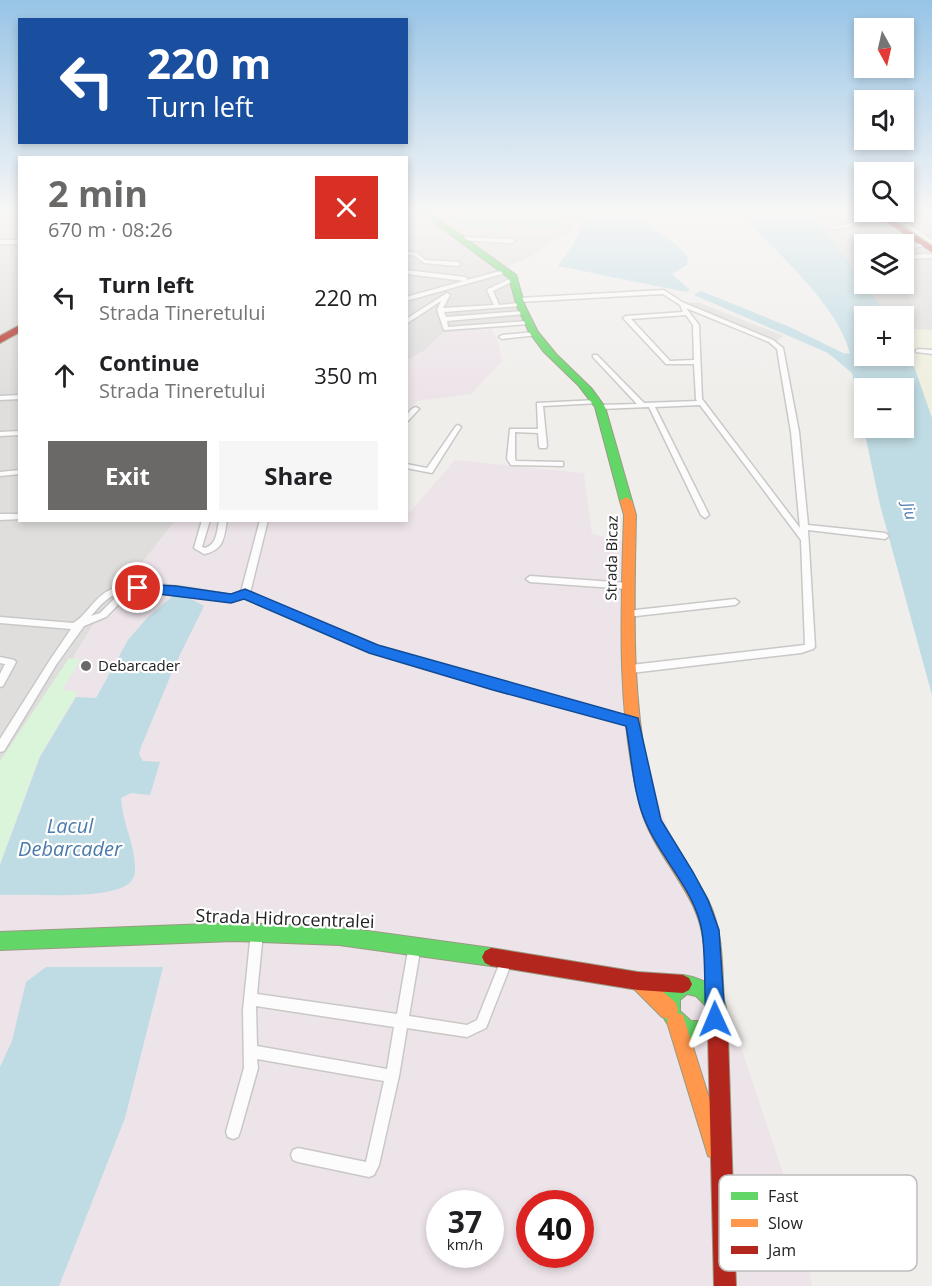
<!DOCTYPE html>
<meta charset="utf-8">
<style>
:root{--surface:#fff;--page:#f6f6f6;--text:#202124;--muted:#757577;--accent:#6a6968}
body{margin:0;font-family:"Open Sans",sans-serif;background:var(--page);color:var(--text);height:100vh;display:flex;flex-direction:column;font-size:22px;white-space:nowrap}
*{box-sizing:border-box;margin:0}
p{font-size:20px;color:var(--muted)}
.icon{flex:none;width:33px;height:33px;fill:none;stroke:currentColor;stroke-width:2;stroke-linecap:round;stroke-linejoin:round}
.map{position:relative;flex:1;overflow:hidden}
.sheet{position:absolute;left:18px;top:156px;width:390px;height:366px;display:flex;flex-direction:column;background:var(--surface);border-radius:0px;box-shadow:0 3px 9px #0003}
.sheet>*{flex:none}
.banner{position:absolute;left:18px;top:18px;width:390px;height:126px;border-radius:0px;box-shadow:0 3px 9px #0003;background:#1a4fa0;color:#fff;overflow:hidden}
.needle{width:39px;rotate:172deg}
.controls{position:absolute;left:854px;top:18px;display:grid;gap:12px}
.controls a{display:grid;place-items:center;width:60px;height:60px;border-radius:0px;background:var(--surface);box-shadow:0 3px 9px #0003;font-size:30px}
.speed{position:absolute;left:426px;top:1190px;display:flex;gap:12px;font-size:30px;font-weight:700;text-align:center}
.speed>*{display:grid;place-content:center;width:78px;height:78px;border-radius:50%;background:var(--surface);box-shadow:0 3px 9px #0003;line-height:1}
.speed small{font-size:15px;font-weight:400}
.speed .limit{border:9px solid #d22;background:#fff;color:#111}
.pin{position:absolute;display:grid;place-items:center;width:51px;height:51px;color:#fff;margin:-26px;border:3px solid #fff;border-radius:50%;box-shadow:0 2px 6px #0007}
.me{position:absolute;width:66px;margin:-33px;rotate:359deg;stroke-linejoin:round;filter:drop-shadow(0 0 4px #0008)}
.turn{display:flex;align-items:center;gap:21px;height:126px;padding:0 30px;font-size:27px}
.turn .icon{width:78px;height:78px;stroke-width:2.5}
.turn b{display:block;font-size:42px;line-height:51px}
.round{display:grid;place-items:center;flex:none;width:63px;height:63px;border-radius:0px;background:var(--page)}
.overview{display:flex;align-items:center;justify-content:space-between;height:102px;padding:0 30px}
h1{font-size:36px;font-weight:700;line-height:45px;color:var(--accent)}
.cta{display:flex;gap:12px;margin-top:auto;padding:12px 30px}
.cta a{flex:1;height:69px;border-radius:0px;background:var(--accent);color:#fff;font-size:24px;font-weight:700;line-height:69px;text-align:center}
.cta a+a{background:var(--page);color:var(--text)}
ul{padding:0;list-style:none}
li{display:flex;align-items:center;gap:18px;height:78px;padding:0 30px}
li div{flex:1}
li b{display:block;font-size:22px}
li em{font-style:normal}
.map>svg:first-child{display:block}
.residential{fill:#dfdedc}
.industrial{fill:#ede4e9;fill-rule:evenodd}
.farmland{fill:#efefdf}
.park{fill:#daf5da}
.pitch{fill:#b7e6d2}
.parking{fill:#e0dfde}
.water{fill:#bfdbe3;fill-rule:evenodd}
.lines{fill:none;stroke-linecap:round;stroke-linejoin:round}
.street-casing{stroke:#c9c8c7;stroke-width:3}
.fast-casing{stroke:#999a82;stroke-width:2}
.slow-casing{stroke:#999a82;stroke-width:2}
.jam-casing{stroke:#999a82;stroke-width:2}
.street{fill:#fdfcfc;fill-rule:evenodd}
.fast{fill:#63d668;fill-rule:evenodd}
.slow{fill:#ff974d;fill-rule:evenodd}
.jam{fill:#b3261e;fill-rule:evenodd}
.route{fill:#1a73e8;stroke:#114b97;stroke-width:1.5}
.poi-dot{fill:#6a6968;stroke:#fff;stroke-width:2}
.labels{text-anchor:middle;stroke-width:4.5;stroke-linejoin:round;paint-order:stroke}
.street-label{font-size:15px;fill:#222;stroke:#fff}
.poi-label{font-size:15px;fill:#222;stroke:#fff;text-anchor:start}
.water-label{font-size:16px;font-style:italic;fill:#4a7aab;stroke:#fff}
.near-street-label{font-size:18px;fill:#222;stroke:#fff}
.near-water-label{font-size:20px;font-style:italic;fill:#4a7aab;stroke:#fff}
.key{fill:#fff;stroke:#bdbdbd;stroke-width:1.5}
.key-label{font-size:16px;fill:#222}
</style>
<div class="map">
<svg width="932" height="1286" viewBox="0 0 932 1286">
<rect width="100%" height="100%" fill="#f0eeeb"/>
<path class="residential" d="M0,213H19L20,520L175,521L93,625L0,779Z
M407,213H581L574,228L528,258L507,266L520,278L509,279L526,325L443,333L424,351L407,360Z
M813,213H932V330L903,329V316H888L864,284H903V244H864V283Z"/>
<path class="industrial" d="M492,329L499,345L502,361L471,394L417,401L407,414V360L424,351L443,333Z
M455,460L584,473L592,534L622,541L626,704L803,1233L812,1286H0V779L93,625L175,521L406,520L407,511L410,512ZM440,1203H490V1254H440ZM530,1203H580V1254H530Z"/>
<path class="farmland" d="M903,329L932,330V418L903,339Z"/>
<path class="park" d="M69,658L80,660L62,690L78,692L39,757L0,864V761Z"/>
<path class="pitch" d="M462,213H509L501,230L455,225Z
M514,213H580L579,216L560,214L555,228L509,224Z"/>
<path class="parking" d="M691,302L700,303L784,336L776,341L687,304Z"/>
<path class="water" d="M587,213H645V218C657,235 677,240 688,258L687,265L672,274L690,290L686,292L558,266L572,246Z
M738,213H813L888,316H864V356H903V339L907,346L932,418V695L880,505L852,373L828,353L694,295L701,291L792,328L843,353L850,354C839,306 774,249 738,213ZM864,388H903V428H864Z
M173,596L187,597L204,606L175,665L141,747L139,754L143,761L160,762L150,795L131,793L121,798C122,823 136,846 135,871C135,879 129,885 121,888C93,899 32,894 0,895V865L40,757L76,697L96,698L128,640L147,618Z
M46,967H163L125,1118L59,1286H0V1067L12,1041L26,982Z"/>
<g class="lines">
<defs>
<path id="street" d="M3,213H9L0,219V216Z
M887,213H893L932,240V244Z
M883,217H885V219L830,230L827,228Z
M463,237L512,239L515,241L512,243L461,240L460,239Z
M0,240H20V244H0Z
M924,243L926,244V246L903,249V245Z
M406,251L417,253L425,260L458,262L461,264L458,266L424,263L414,255H406Z
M932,254V258L903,259V255Z
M507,269L509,270V272L406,301V297Z
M406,270L465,277L468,279L465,281L406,274Z
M514,277L517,279L516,280L493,291L499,305L519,303L522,305L521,306L444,312L446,317L523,311L526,313L525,314L447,321L448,327L528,321L530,322V324L444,330L437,310L441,301L406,324V319L447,293L450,295L443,308L494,305L487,290L488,289Z
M664,290L682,302L773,340L783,348L799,432L808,525L885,533L889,536L885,539L808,530L815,647L813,649L801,653L631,673L628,671L626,669L628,667L631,665L805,645L801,540L700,405L655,407L709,515L705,518L701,515L649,407L600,409L597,407L600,405L637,404L593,357V355H597L644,403L697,401L696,399L694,364H666L623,318L626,316L683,312L680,305L663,294L518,302L515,300L518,298ZM686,308L769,342L777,349L791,432L800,528L702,399L699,325ZM686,315L693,325L694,360L670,361L631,319Z
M535,332L537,333V335L502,339L499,337L502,335Z
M918,349L932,350V354L916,352V350Z
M20,395V399L0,400V396Z
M597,400L599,401V403L543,406L547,446L546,448H540L539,446L538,433L515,432V459L516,461L560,462H563V466L514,465H511L507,459L510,429H538L537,403Z
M416,407L419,409L406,423C406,416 409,409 416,407Z
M458,425L461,427L432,473L406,468V464L427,468L456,426Z
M20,431V435L0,436V432Z
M20,470V474L0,476V472Z
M0,514H20V519L0,520Z
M202,520H210L202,547L205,548C217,544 217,532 219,520H227C224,538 224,550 204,554L194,548Z
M260,520H268L250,593L376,646L493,681L633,718L636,719L638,722L636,725L633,726L493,689L370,651L244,597L231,601L172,592L132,591L106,617L84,626L56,665L4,751L0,752V739L50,660L71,629L0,623V617L73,623C83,619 94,599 106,592C135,574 199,591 231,595L241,592ZM120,593L100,613L91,616C99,607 107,596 120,593Z
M530,576L627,583L631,586L627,589L530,582L526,579Z
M735,599L739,602L735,605L627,617L623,614L627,611Z
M0,657L14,660L16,662L3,686L0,687V674L5,664L0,663Z
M257,926L261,928L263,932L257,994L397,1014L409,945L411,941L415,939L419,941L421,945L409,1016L467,1025L477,1020L503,955L507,953L511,955L513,959L486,1028L467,1037L407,1028L399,1076L379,1165L374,1175L369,1177L298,1162L293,1160L291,1155L293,1150L298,1148L366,1162L384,1081L257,1059L258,1068L240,1132L238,1137L233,1139L228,1137L226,1132L244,1068L243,1010L251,932L253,928ZM256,1006L394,1027L387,1069L257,1046Z"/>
<path id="fast" d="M422,213H430L516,275L525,306L538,332L556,354L592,389L605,407L632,501L630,504H622L620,501L595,407L578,385L543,351L529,332L517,306L509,278Z
M234,923L339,927L491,948L497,951L500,957L497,963L491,966L339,945L234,941L0,950V932Z
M683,975C708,978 738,999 721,1027C692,1072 626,999 683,975ZM687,994L696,996L706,1006L707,1015L702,1021H691L680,1011V1000Z"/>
<path id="slow" d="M626,497L632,501L636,515C634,611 630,712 656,806C666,842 693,869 709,902C724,934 722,970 724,1005L722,1012L715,1014L708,1012L706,1005C705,974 708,939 695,910C679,874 650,845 640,806C616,711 621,611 624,515L620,501Z
M638,972L644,975L676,1003L678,1010L677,1013L683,1015L725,1149L722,1156L715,1159L708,1156L667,1022L668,1019L662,1017L632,987L629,981L632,975Z"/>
<path id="jam" d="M873,213H882L932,246V252Z
M20,325V332L0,343V336Z
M491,948L638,972L683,975L689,978L692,984L689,990L683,993L638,990L491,966L485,963L482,957L485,951Z
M715,1010L722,1012L728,1035L736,1286H714L708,1035L706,1019L708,1012Z"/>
</defs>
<use href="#street" class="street-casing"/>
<use href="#fast" class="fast-casing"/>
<use href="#slow" class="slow-casing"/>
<use href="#jam" class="jam-casing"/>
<use href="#street" class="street"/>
<use href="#fast" class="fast"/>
<use href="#slow" class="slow"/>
<use href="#jam" class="jam"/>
</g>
<linearGradient id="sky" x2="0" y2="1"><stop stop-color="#97c4e6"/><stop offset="0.54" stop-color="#f8f7f6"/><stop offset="1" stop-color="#f8f7f6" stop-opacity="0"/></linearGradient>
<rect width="932" height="394" fill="url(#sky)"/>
<path class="route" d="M138,584L176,586L231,594L245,589L378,645L638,718L661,820L693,872L708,900L719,930L725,1019L722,1025L715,1028L708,1025L706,1019C704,990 706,959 702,931C695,891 663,861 647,825C633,796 632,758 626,726L493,690L369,653L244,599L231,603L134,591L132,588L134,585Z"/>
<circle class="poi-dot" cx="86" cy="666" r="6"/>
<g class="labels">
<g class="street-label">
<text transform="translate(612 558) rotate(-89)" y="5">Strada Bicaz</text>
</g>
<g class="poi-label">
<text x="98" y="671">Debarcader</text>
</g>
<g class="water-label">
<text transform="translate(910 511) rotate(76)" y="6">Jiu</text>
</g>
<g class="near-street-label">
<text transform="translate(285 919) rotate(2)" y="6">Strada Hidrocentralei</text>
</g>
<g class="near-water-label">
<text x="70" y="833">Lacul<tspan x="70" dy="23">Debarcader</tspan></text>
</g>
</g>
<rect x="719" y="1175" width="198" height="96" rx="9" class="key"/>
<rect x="731" y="1192" width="27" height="8" fill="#63d668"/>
<rect x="731" y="1219" width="27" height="8" fill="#ff974d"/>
<rect x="731" y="1246" width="27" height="8" fill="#b3261e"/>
<g class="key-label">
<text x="768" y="1202">Fast</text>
<text x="768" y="1229">Slow</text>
<text x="768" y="1256">Jam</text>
</g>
</svg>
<div class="controls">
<a><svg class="needle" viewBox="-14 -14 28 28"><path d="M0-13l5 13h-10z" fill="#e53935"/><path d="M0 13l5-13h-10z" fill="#757577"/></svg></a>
<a><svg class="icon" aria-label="sound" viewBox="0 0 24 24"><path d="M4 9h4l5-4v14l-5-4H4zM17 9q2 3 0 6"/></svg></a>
<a><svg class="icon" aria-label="search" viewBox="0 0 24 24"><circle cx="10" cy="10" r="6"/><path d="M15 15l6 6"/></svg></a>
<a><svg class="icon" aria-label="layers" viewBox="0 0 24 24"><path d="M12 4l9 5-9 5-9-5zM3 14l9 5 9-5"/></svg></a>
<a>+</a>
<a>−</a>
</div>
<div class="speed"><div>37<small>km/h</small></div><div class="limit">40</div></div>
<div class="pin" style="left:138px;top:588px;background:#d93025"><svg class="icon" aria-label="arrive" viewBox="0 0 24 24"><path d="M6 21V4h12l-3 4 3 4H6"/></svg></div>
<svg class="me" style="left:715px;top:1019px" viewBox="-20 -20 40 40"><path d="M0-17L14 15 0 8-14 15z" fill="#1a73e8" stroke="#fff" stroke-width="4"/></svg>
<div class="banner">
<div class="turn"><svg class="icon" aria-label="left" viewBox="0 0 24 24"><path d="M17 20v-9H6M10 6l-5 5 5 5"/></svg><div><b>220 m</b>Turn left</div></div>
</div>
<section class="sheet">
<div class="overview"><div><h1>2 min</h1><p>670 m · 08:26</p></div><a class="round" style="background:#d93025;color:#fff"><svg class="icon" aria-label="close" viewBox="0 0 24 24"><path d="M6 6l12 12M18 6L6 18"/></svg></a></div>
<ul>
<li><svg class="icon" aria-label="left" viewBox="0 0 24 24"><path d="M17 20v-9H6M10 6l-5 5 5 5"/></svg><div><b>Turn left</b><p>Strada Tineretului</p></div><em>220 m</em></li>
<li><svg class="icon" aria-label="ahead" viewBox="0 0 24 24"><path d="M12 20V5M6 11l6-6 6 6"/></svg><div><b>Continue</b><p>Strada Tineretului</p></div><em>350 m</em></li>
</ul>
<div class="cta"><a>Exit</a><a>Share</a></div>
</section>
</div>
